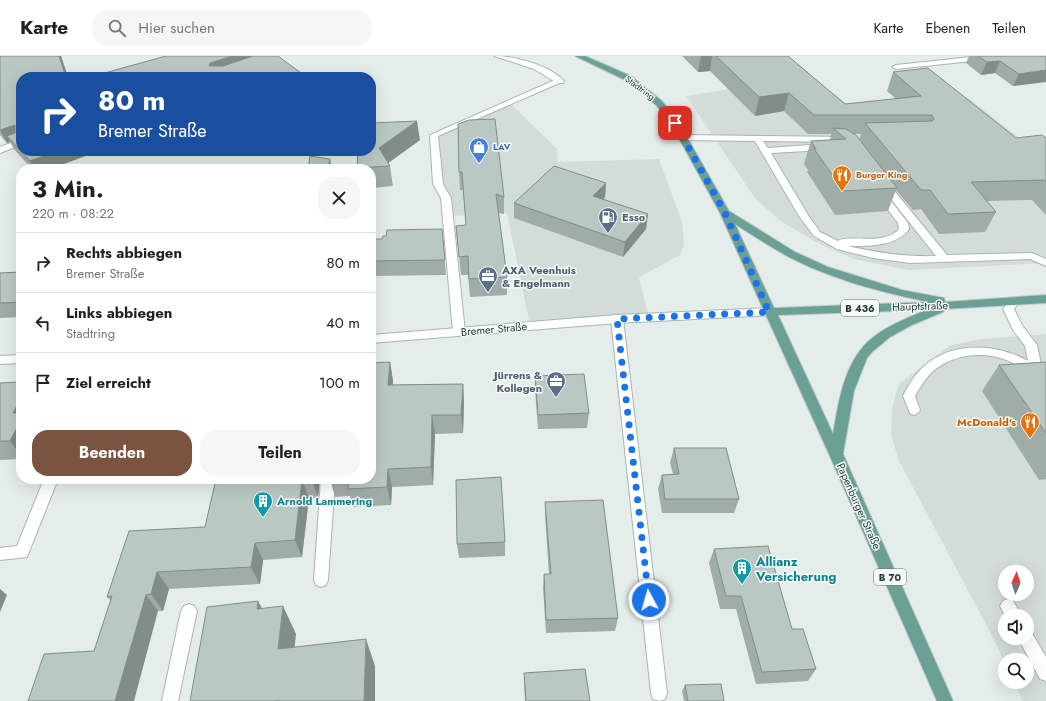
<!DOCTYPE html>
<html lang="de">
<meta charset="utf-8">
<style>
:root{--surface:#fff;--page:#f6f6f6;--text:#202124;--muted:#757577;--line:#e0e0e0;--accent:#7b5341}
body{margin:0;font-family:Jost,sans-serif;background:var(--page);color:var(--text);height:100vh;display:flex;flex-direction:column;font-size:15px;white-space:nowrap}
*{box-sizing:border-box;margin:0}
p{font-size:13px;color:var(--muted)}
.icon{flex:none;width:22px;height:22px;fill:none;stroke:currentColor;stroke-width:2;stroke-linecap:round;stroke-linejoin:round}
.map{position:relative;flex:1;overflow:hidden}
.drawer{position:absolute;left:16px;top:108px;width:360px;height:320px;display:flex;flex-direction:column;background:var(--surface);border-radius:16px;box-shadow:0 4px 16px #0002}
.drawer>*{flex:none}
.banner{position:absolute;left:16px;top:16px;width:360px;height:84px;border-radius:16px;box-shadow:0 4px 16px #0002;background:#1a4fa0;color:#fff;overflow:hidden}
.needle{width:26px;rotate:3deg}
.buttons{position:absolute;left:998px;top:509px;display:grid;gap:8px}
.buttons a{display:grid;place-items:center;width:36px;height:36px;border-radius:50%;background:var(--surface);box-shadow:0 4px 16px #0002;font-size:20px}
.pin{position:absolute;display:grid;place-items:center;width:34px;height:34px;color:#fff;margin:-17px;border-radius:8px;box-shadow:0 2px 6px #0006}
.me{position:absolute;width:44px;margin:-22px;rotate:354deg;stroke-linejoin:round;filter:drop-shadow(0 0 3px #0008)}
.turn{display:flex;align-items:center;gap:14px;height:84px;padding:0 16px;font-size:18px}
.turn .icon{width:52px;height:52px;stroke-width:2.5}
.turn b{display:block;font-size:28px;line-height:34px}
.round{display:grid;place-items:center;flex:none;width:42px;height:42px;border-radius:16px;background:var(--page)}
.overview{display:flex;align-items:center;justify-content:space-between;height:68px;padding:0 16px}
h1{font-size:24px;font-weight:700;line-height:30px}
.action{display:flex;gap:8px;margin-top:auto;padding:8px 16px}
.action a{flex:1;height:46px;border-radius:16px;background:var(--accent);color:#fff;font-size:16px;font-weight:700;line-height:46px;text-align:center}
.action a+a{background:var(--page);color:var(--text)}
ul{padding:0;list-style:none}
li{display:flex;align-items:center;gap:12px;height:60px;padding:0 16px;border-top:1px solid var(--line)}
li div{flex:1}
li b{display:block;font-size:15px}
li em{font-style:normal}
header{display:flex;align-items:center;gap:24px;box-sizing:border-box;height:56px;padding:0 20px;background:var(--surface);border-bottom:1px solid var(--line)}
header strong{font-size:19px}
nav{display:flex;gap:22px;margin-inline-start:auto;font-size:14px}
.search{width:280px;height:36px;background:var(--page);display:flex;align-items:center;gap:10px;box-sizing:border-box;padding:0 14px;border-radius:16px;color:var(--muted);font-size:15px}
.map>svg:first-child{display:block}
.built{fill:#d2ddd9;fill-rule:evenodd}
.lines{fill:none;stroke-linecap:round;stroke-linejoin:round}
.lane-casing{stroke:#a7b5b1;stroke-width:2}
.street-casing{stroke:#a7b5b1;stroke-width:2}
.secondary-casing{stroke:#a3b8b3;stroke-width:2}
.primary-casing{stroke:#c2c9c8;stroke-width:2}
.lane{fill:#fff;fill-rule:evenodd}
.street{fill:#fff;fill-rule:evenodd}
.secondary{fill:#fff;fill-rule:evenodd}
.primary{fill:#6ba097;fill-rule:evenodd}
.wall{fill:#a0aca8;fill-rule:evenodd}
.shaded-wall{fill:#828c88}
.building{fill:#bac8c3;stroke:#828c88}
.route{stroke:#1a73e8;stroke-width:7;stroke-dasharray:0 12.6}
.labels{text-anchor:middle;stroke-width:3;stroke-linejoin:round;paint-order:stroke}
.far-street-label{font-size:9px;fill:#243e39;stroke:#f5f9f7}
.far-shop-label{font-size:9px;font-weight:bold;fill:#366cbe;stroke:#f5f9f7;text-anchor:start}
.far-food-label{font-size:9px;font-weight:bold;fill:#c56008;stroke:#f5f9f7;text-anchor:start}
.shield{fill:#f5f9f7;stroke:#637672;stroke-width:1}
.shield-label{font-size:10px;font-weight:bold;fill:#243e39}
.service-label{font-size:11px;font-weight:bold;fill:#4e5e75;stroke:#f5f9f7;text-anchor:start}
.street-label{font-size:11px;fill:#243e39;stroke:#f5f9f7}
.food-label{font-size:11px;font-weight:bold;fill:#c56008;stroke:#f5f9f7;text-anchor:end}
.culture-label{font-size:11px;font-weight:bold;fill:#0d838f;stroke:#f5f9f7;text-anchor:start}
.near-culture-label{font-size:13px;font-weight:bold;fill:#0d838f;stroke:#f5f9f7;text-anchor:start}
</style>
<header>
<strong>Karte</strong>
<div class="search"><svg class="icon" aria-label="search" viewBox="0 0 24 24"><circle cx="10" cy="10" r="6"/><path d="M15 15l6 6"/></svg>Hier suchen</div>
<nav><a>Karte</a><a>Ebenen</a><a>Teilen</a></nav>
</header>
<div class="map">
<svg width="1046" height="645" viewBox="0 0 1046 645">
<rect width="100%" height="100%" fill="#e4edea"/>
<path class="built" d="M811,20L855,55L968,42L1046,102V207L909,214L853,203L812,184L779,164L755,142L686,40Z
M511,48L557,93L558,106L659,103L682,166L684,189L680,199L639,221L649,261L530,269L507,157L448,160L438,128L434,79Z
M1046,278V645H1023L1014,626H1027V604H1005V607L989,574L899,405L891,379L892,354L896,336L900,327L951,289L983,283ZM1005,516H1027V538H1005ZM1005,560H1027V582H1005Z"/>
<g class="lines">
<defs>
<path id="lane" d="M980,0H1005L1001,2L896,13L892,11L896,9Z
M557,23H560L564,25L438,80L443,128L451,142L465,276L463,279H455L453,276L441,142L433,128L430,79Z
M684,79L848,81L849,83L845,86L763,85L768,92L824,88L828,91L824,94L771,97L808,159L820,176L838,185C847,178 886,190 899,173L898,167L876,138L881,135L884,136L908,167L909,173C897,191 867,190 848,190C878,197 905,201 936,200L879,128L884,125L887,126L947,199L1032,197L1046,203V210L1030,203L910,207L873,202L837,193L814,180L799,160L755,85L681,84L680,82L681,80Z
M1015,241L1019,242L1020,245L1014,253L1022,269L1037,289L1042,313L1046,316V326C1034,323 1023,312 1011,306C986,294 952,297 931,317C924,324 920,332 915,340L920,354L918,357L914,359L910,357L903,340C908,330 914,320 922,312C950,285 996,287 1028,305L1025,290L1013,274L1003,253L1011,242Z
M44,423H58L27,501L0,504V492L17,490Z
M321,423H335L328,524L326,529L321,531L316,529L314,524Z
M1008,543L1013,545L1022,560H1005L1000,550L1003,545Z
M189,548L194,550L197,555L178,645H162L181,555L184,550Z
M1027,575L1032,577L1046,601V625L1040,623L1018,582H1027Z"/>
<path id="street" d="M494,0C515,0 549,9 564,25L563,27H557L534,13Z
M21,83V89L0,97V91Z
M617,259L621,260L623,263L667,637L665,643L660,645L653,643L651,637L611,263L613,260Z"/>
<path id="secondary" d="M769,252L773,253L775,256L773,259L617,267L371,287V279L617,259Z
M21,299V307L0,308V300Z"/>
<path id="primary" d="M575,0H585L631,20L662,45L679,67L729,155L795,196L828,211L902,234L944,242L945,246L1046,239V247L944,253L943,256L912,269L890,281L872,296L867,302L854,335L843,398L953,645H937L829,398L766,259L763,256L764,255L720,157L671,68L656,49L625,24ZM735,168C752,179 769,190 787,200C828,222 883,237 929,246L774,252ZM926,254C905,263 878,273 863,291C843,314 838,349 833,378L778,259Z"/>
</defs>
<use href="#lane" class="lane-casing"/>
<use href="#street" class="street-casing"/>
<use href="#secondary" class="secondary-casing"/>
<use href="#primary" class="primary-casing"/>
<use href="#lane" class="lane"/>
<use href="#street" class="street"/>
<use href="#secondary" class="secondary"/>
<use href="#primary" class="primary"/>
</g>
<path class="wall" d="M0,0H61L68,21H21L99,95L50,113H32L14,93L10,86L7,87L0,79Z
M682,0H789V1L845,48L896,43L887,35L893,16L1016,82H1046V159L1032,144L987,145L996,156L985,176L939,178L921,153L913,154L896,134L888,155L835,159L807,116L808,114L804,108L811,85L830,84L831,78H808L784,55L755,60L710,15L698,16ZM854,78H861L859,84Z
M969,0H1046L1013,30L995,17L981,19L966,7Z
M458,68L504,141V158L499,157L507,221V239L470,241L468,219H461L456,170L466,169L463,134H460L459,116Z
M420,84L388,107L390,110L393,130L371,132V113H357V112Z
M606,127L605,141L603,143L648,158L646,173L623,201L514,162V147Z
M442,173L446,219L371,220V183H382L386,180Z
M21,216V261L0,262V217Z
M390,306L393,325V329L463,328L464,347L463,377L435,378L433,429L392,431L391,449L353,451L350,440L335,441L330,423H371Z
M1046,306V423L1039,424L982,335L999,309Z
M535,320L589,357L587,372L538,373L535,334Z
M21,326V403L0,404V327Z
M674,392L739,443L734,457H662L658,433L662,419L673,418L670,407Z
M157,423H214L159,426Z
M216,423H320L318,442H309L302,501L263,504L260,528L169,533L163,555H158L94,595L111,545L107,541L205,471Z
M545,446L618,562L615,575L546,577L543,532L544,518H549L545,460Z
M505,486V500L459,502L457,488Z
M714,493L792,573L816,613L808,625L756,628L736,553H720L709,507Z
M524,617L590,645H525L524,628Z
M685,629L724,645H684L682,635Z"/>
<path class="shaded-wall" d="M59,0H61L68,21H66Z
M232,0H266L214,20L209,10L210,7Z
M701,0H712L710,15L698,16Z
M1000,5L995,17L981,19L987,6Z
M1046,14V26L1013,30L1019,18Z
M301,17L302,21H290Z
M789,37L784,55L755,60L759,41Z
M417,65L420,84L384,110L379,92Z
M15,69L21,80H7L10,86L7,87L0,74Z
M57,95H99L50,113H34L30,105Z
M330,103L332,113H328Z
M606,127L605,141L592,155L593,140Z
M648,158L646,173L623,201L625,186Z
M390,306L393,325L392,348L388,329Z
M463,328L464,347L463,377L461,359Z
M21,342V400L10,385L13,357Z
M432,359L435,378L433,429L431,411Z
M388,413L392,431L391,449L387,431Z
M312,423H320L318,442L312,424Z
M302,424L309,442L302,501L295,484Z
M255,487L263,504L260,528L251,511Z
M157,516L169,533L163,555L151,538Z
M0,533L7,539L0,556Z
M146,539L158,555L134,645H115Z
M258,545L273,573L257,553Z
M283,550L296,578L292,619L278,593Z
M366,583L375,610V645H364Z"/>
<path class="building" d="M0,0H59L66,21H21V95H57L30,105L7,80L15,77V69L0,74Z
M166,0H232L210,7L209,10H223L253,0H278L301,17L290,21H90Z
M716,0H788L845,48L921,40L893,16L928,12L1016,82L1042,79L1046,82V126L1044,124L971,126L996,156L948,158L930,134H921L865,67L932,65L934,63L932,59H814L789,37L759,41Z
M978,0H1046V14L1019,18L1000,5L987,6Z
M495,63L504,141L496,138L507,221L469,223L468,200L459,201L456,170L466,169L462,116H459L458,68L469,64Z
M417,65L379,92L390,110L357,112L358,95H371V67Z
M833,72L846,73L856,79L897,132L844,135L814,93H816L811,85L846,83Z
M310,100L330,103L328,113H308Z
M554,110L606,127L593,140L648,158L625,186L514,147Z
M442,173L445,204L371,205V183H382L383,180H386L387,174Z
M21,216V246L0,247V217Z
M390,306L388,329L463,328L461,359H432L431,411L388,413L387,431L348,433L349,423H371V307Z
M1046,306V377L999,309Z
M584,318L589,357L538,359L535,320Z
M21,326V342L13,357H21V364L10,385H0V327Z
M674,392H726L739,443H665L662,419L679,418Z
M501,421L505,486L457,488L456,424Z
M216,423H312V424H302L295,484L255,487L251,511L157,516L151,538L146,539L115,645H28L44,598L94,595L112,540L107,541L129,475L205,471Z
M603,444L618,562L546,564L544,518H551L545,446Z
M768,490L792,573H803L816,613L762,616L741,540H726L714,493Z
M258,545L257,553L283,550L278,593L366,583L364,645H279V644L273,645H190L207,551Z
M585,613L590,645H526L524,617Z
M721,628L724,645H688L685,629Z"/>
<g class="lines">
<path class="route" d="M649,544L617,263L769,256L725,157L675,67"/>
</g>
<defs>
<symbol id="shop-pin" viewBox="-11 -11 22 30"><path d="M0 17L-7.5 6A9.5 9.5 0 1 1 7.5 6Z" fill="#3f7fe0" stroke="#f5f9f7"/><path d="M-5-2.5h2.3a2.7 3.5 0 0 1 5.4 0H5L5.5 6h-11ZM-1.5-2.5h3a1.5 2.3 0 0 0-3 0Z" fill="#fff"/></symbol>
<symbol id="restaurant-pin" viewBox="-11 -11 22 30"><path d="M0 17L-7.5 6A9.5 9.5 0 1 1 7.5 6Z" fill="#e8710a" stroke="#f5f9f7"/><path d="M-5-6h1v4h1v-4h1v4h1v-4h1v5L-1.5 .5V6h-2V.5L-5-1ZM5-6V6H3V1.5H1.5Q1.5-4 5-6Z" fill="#fff"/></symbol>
<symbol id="fuel-pin" viewBox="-11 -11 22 30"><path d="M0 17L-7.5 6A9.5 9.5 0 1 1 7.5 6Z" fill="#5c6f8a" stroke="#f5f9f7"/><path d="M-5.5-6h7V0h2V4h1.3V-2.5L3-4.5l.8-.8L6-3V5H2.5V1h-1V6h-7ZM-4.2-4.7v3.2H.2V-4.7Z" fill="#fff"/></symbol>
<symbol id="office-pin" viewBox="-11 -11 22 30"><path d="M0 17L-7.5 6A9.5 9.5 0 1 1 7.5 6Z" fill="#5c6f8a" stroke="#f5f9f7"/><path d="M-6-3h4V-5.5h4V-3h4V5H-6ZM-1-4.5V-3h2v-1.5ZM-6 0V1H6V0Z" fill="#fff"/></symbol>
<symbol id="building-pin" viewBox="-11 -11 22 30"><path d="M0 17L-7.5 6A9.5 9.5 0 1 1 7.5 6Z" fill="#0f9aa8" stroke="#f5f9f7"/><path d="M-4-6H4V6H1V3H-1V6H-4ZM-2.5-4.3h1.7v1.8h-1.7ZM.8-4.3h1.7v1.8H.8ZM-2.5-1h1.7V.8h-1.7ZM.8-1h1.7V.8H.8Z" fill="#fff"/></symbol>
</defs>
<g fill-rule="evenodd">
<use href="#shop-pin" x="468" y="80" width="22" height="30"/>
<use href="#restaurant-pin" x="831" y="108" width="22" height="30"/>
<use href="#fuel-pin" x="597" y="150" width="22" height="30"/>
<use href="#office-pin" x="477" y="209" width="22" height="30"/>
<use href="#office-pin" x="545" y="314" width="22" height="30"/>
<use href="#restaurant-pin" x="1019" y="355" width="22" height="30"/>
<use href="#building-pin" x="252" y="434" width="22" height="30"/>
<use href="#building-pin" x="731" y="501" width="22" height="30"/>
</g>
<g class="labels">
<g class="far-street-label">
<text transform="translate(640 32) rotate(37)" y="3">Stadtring</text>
</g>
<g class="far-shop-label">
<text x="493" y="94">LAV</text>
</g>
<g class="far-food-label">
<text x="856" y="122">Burger King</text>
</g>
<g class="shield">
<rect x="841" y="244" width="38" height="16" rx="3"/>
<rect x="874" y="513" width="32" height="16" rx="3"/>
</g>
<g class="shield-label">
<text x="860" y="256">B 436</text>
<text x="890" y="525">B 70</text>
</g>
<g class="service-label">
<text x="622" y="165">Esso</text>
<text x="502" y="218">AXA Veenhuis<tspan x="502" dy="13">&amp; Engelmann</tspan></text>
<text x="542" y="323" text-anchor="end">Jürrens &amp;<tspan x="542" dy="13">Kollegen</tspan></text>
</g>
<g class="street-label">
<text transform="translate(920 250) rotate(-2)" y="4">Hauptstraße</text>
<text transform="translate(494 273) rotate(-5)" y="4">Bremer Straße</text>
<text transform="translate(859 450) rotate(66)" y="4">Papenburger Straße</text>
</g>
<g class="food-label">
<text x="1016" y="370">McDonald's</text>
</g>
<g class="culture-label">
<text x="277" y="449">Arnold Lammering</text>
</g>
<g class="near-culture-label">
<text x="756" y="510">Allianz<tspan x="756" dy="15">Versicherung</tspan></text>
</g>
</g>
</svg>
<div class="buttons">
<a><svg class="needle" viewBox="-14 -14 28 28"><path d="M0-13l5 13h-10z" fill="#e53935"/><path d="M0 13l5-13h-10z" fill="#757577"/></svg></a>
<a><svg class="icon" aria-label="sound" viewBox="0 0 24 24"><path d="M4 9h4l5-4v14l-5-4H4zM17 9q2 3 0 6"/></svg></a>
<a><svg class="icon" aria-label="search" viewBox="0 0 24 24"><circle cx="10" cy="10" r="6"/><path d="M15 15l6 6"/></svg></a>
</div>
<div class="pin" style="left:675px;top:67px;background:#d93025"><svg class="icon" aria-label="arrive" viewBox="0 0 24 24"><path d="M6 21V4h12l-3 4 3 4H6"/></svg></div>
<svg class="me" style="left:649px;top:544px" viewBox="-20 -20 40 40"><circle r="17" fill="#1a73e8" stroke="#fff" stroke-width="3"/><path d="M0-11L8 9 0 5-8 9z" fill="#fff"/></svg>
<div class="banner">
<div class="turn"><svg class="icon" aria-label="right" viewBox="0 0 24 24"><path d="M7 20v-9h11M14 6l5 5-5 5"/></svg><div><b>80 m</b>Bremer Straße</div></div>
</div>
<section class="drawer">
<div class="overview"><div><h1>3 Min.</h1><p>220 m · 08:22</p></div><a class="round"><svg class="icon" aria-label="close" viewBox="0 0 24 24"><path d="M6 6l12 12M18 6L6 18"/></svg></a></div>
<ul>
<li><svg class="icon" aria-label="right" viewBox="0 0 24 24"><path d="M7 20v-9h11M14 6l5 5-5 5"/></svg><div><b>Rechts abbiegen</b><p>Bremer Straße</p></div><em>80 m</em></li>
<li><svg class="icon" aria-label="left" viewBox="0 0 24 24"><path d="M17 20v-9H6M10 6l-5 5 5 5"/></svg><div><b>Links abbiegen</b><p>Stadtring</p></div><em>40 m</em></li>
<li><svg class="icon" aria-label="arrive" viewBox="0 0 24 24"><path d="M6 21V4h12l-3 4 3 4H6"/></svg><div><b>Ziel erreicht</b></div><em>100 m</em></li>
</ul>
<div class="action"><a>Beenden</a><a>Teilen</a></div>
</section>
</div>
